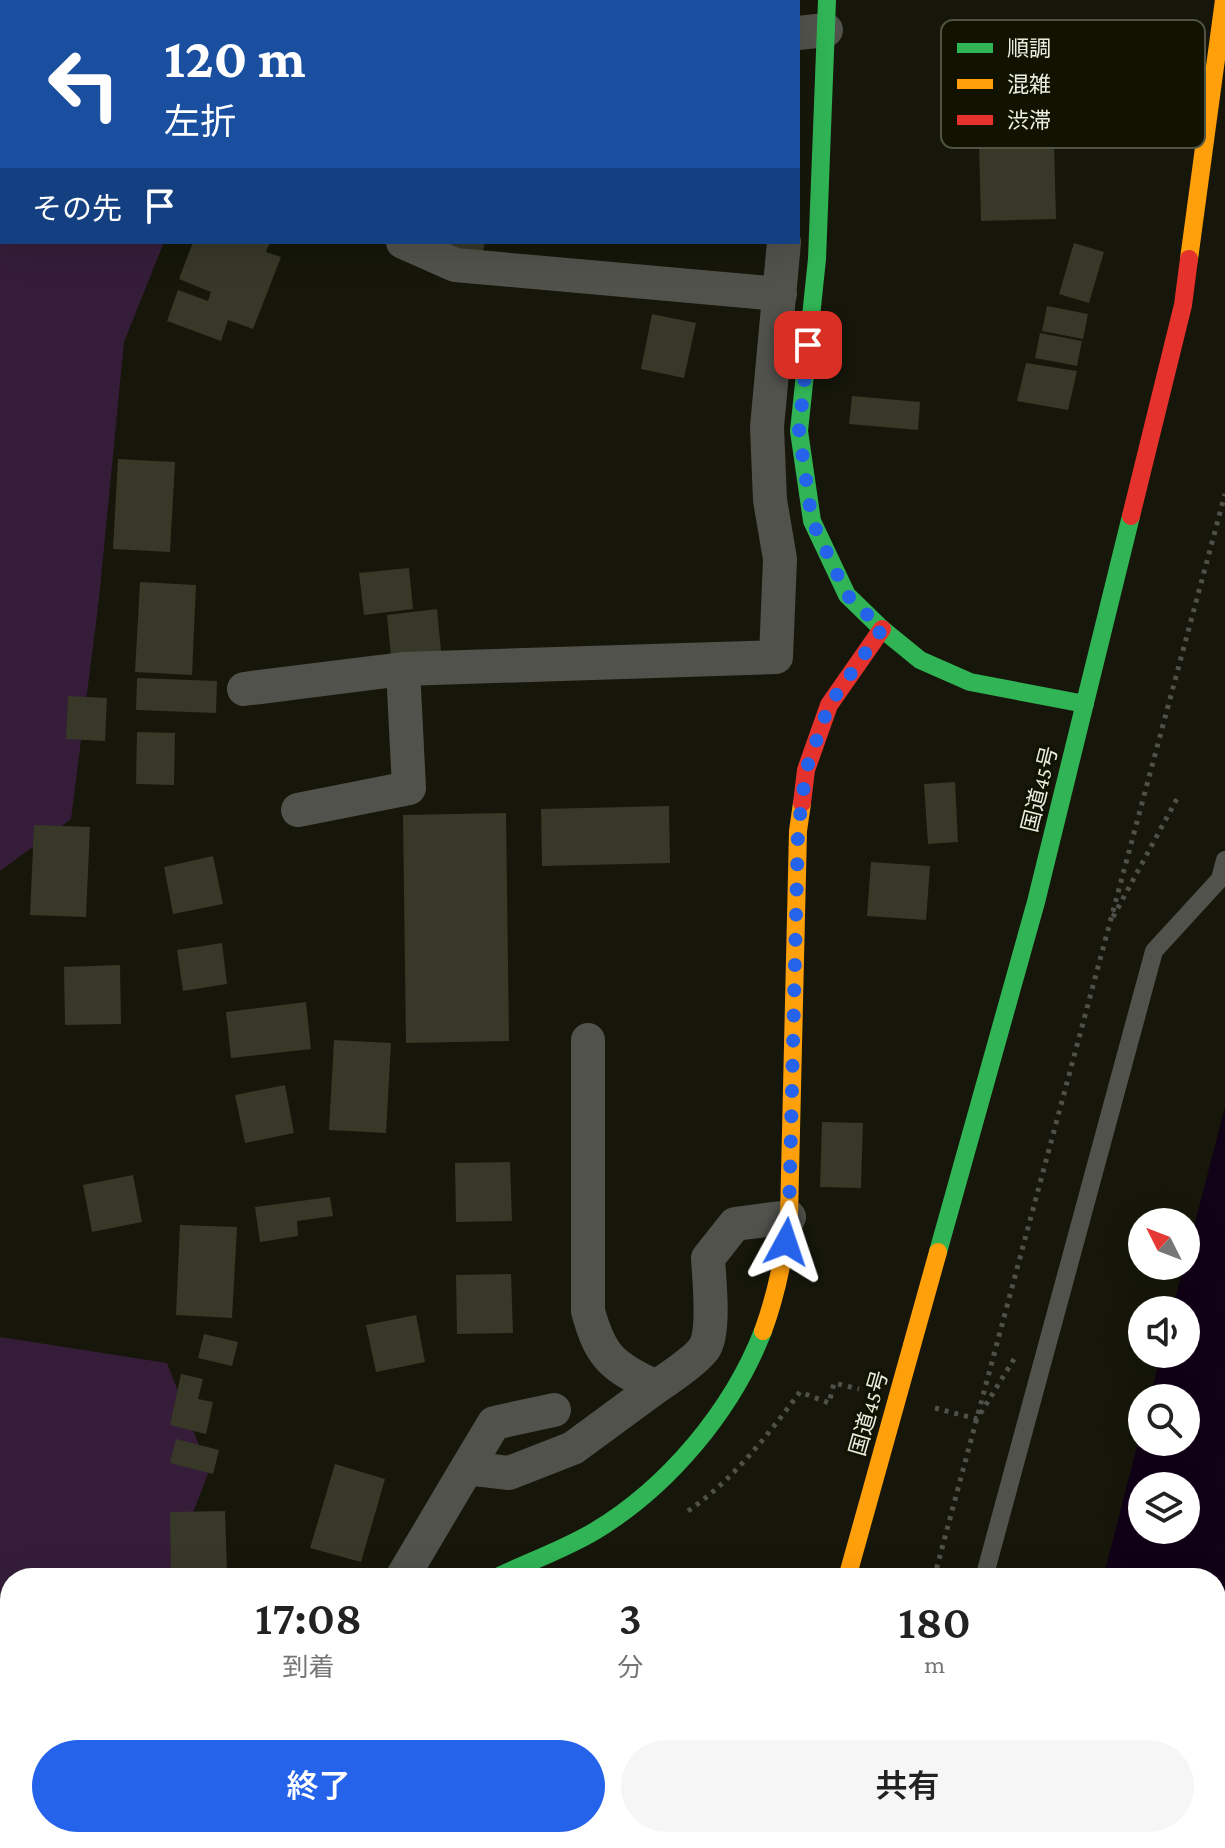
<!DOCTYPE html>
<html lang="ja">
<meta charset="utf-8">
<style>
:root{--surface:#fff;--page:#f6f6f6;--text:#222;--muted:#767676;--accent:#2563eb}
body{margin:0;font-family:"Crimson Pro","Noto Sans JP",serif;background:var(--page);color:var(--text);height:100vh;display:flex;flex-direction:column;font-size:30px;white-space:nowrap}
*{box-sizing:border-box;margin:0}
p{font-size:26px;color:var(--muted)}
.icon{flex:none;width:44px;height:44px;fill:none;stroke:currentColor;stroke-width:2;stroke-linecap:round;stroke-linejoin:round}
.map{position:relative;flex:1;overflow:hidden}
.panel{position:absolute;left:0px;top:1568px;width:1226px;height:280px;display:flex;flex-direction:column;background:var(--surface);border-radius:32px 32px 0 0;box-shadow:0 8px 32px #0002}
.panel>*{flex:none}
.hud{position:absolute;left:0px;top:0px;width:800px;height:244px;box-shadow:0 8px 32px #0002;background:#1a4fa0;color:#fff;overflow:hidden}
.needle{width:52px;rotate:312deg}
.controls{position:absolute;left:1128px;top:1208px;display:grid;gap:16px}
.controls a{display:grid;place-items:center;width:72px;height:72px;border-radius:50%;background:var(--surface);box-shadow:0 8px 32px #0002;font-size:40px}
.pin{position:absolute;display:grid;place-items:center;width:68px;height:68px;color:#fff;margin:-34px;border-radius:16px;box-shadow:0 4px 12px #0006}
.me{position:absolute;width:88px;margin:-44px;rotate:5deg;stroke-linejoin:round;filter:drop-shadow(0 0 6px #0008)}
.turn{display:flex;align-items:center;gap:28px;height:168px;padding:0 32px;font-size:36px}
.turn .icon{width:104px;height:104px;stroke-width:2.5}
.turn b{display:block;font-size:56px;line-height:68px}
.then{display:flex;align-items:center;height:76px;padding:0 32px;background:#0003;gap:16px;font-size:30px}
.eta{display:flex;justify-content:space-evenly;align-items:center;height:136px;text-align:center}
.eta b{font-size:48px;font-weight:600;line-height:56px}
.primary-button{display:flex;gap:16px;margin-top:auto;padding:16px 32px}
.primary-button a{flex:1;height:92px;border-radius:48px;background:var(--accent);color:#fff;font-size:32px;font-weight:600;line-height:92px;text-align:center}
.primary-button a+a{background:var(--page);color:var(--text)}
.map>svg:first-child{display:block}
.green{fill:#351d39}
.water{fill:#120217;fill-rule:evenodd}
.building{fill:#373827}
.lines{fill:none;stroke-linecap:round;stroke-linejoin:round}
.path{stroke:#4f5049;stroke-width:5;stroke-dasharray:4 6;stroke-linecap:butt}
.lane{stroke:#51524c;stroke-width:18}
.street{stroke:#51524c;stroke-width:34}
.fast{stroke:#30b455;stroke-width:18}
.slow{stroke:#ff9f0a;stroke-width:18}
.jam{stroke:#e5322d;stroke-width:18}
.route{stroke:#2563eb;stroke-width:14;stroke-dasharray:0 25.2}
.labels{text-anchor:middle;stroke-width:6;stroke-linejoin:round;paint-order:stroke}
.street-label{font-size:22px;fill:#ebedde;stroke:#111300}
.key{fill:#111300;stroke:#525443;stroke-width:2}
.key-label{font-size:22px;fill:#ebedde}
</style>
<div class="map">
<svg width="1225" height="1848" viewBox="0 0 1225 1848">
<rect width="100%" height="100%" fill="#16170a"/>
<path class="green" d="M0,55H2V242H164L124,342L99,599L71,819L0,871Z
M0,1337L167,1363L209,1471L168,1578H10V1838H37L30,1848H0Z"/>
<path class="water" d="M1225,1107V1848H1033L1036,1838H1216V1578H1103L1142,1427V1442H1186V1398H1150L1161,1354H1186V1310H1172L1184,1266H1186V1257ZM1142,1486H1186V1530H1142Z"/>
<path class="building" d="M1054,142L1056,219L981,221L979,144Z
M193,242H270L266,252L281,257L253,329L228,320L221,341L167,321L178,290L208,301L211,292L179,279Z
M446,242H485L480,265L444,249Z
M1074,243L1104,252L1089,303L1059,294Z
M1047,306L1088,314L1083,339L1042,331Z
M652,314L696,323L684,378L641,369Z
M1040,333L1082,341L1077,366L1035,358Z
M1026,363L1077,371L1068,410L1017,401Z
M852,396L920,402L918,430L849,424Z
M118,459L175,462L170,552L113,549Z
M409,568L413,609L364,615L359,573Z
M140,582L196,585L192,675L135,672Z
M437,609L441,651L391,657L387,615Z
M137,678L217,681L216,713L136,710Z
M68,696L107,698L105,741L66,739Z
M137,732L175,733L174,785L136,784Z
M955,782L958,842L928,844L924,784Z
M669,806L670,863L542,866L541,809Z
M506,813L509,1041L406,1043L403,815Z
M34,825L90,827L86,917L30,915Z
M213,856L223,904L173,914L164,867Z
M871,862L930,866L926,920L867,916Z
M222,943L227,984L183,991L177,950Z
M120,965L121,1024L65,1025L64,967Z
M306,1002L311,1049L231,1058L226,1012Z
M334,1040L391,1043L386,1133L329,1130Z
M285,1085L294,1133L245,1143L235,1095Z
M822,1122L863,1123L861,1188L820,1187Z
M510,1162L512,1221L456,1222L455,1163Z
M133,1175L142,1222L92,1232L83,1185Z
M330,1197L333,1216L297,1221L298,1236L260,1242L255,1207Z
M180,1225L237,1227L232,1318L176,1315Z
M511,1274L513,1333L457,1334L456,1275Z
M416,1315L425,1362L376,1372L366,1325Z
M204,1334L238,1342L232,1366L198,1358Z
M181,1374L203,1379L198,1399L213,1402L206,1434L170,1425Z
M176,1439L219,1450L213,1474L170,1463Z
M335,1464L385,1479L361,1562L310,1548Z
M225,1511L227,1570L171,1571L170,1512Z
M74,1838H138L139,1848H76Z"/>
<g class="lines">
<path class="path" d="M1113,917L1179,795
M935,1408L977,1419L1014,1359
M688,1511C733,1480 767,1436 800,1392L829,1403L834,1383L859,1389
M934,1578L1225,494
M862,1848L864,1838"/>
<path class="lane" d="M984,1578L1154,951L1220,879L1225,860
M911,1848L914,1838"/>
<path class="street" d="M798,33L826,30
M403,242L455,265L780,294
M244,689L403,669L776,657L780,559L770,500L767,427L784,242
M298,810L409,788L403,669
M588,1040V1311C601,1359 613,1366 656,1387C668,1379 699,1358 705,1347C715,1329 709,1278 708,1258L735,1224L789,1217
M467,1468L494,1423L554,1410
M403,1576L467,1468L509,1473L573,1448L656,1387"/>
<path class="fast" d="M827,0L817,259L799,431L812,521L847,595L882,629L920,660L970,682L1085,704
M938,1252L1036,902L1131,516
M495,1578C528,1562 563,1550 595,1531C668,1487 732,1411 763,1331
M773,1848L776,1838"/>
<path class="slow" d="M1189,259L1224,0
M763,1331C777,1293 784,1257 789,1217L798,831L802,803
M847,1578L938,1252"/>
<path class="jam" d="M1131,516L1183,305L1189,259
M802,803L806,770L829,705L882,629"/>
</g>
<g class="lines">
<path class="route" d="M786,1242L789,1217L798,831L806,770L829,705L882,629L847,595L812,521L799,431L808,345"/>
</g>
<g class="labels">
<g class="street-label">
<text transform="translate(1039 789) rotate(-76)" y="8">国道45号</text>
<text transform="translate(868 1413) rotate(-74)" y="8">国道45号</text>
</g>
</g>
<rect x="941" y="20" width="264" height="128" rx="12" class="key"/>
<rect x="957" y="43" width="36" height="10" fill="#30b455"/>
<rect x="957" y="79" width="36" height="10" fill="#ff9f0a"/>
<rect x="957" y="115" width="36" height="10" fill="#e5322d"/>
<g class="key-label">
<text x="1007" y="56">順調</text>
<text x="1007" y="92">混雑</text>
<text x="1007" y="128">渋滞</text>
</g>
</svg>
<div class="controls">
<a><svg class="needle" viewBox="-14 -14 28 28"><path d="M0-13l5 13h-10z" fill="#e53935"/><path d="M0 13l5-13h-10z" fill="#767676"/></svg></a>
<a><svg class="icon" aria-label="sound" viewBox="0 0 24 24"><path d="M4 9h4l5-4v14l-5-4H4zM17 9q2 3 0 6"/></svg></a>
<a><svg class="icon" aria-label="search" viewBox="0 0 24 24"><circle cx="10" cy="10" r="6"/><path d="M15 15l6 6"/></svg></a>
<a><svg class="icon" aria-label="layers" viewBox="0 0 24 24"><path d="M12 4l9 5-9 5-9-5zM3 14l9 5 9-5"/></svg></a>
</div>
<div class="pin" style="left:808px;top:345px;background:#d93025"><svg class="icon" aria-label="arrive" viewBox="0 0 24 24"><path d="M6 21V4h12l-3 4 3 4H6"/></svg></div>
<svg class="me" style="left:786px;top:1242px" viewBox="-20 -20 40 40"><path d="M0-17L14 15 0 8-14 15z" fill="#2563eb" stroke="#fff" stroke-width="4"/></svg>
<div class="hud">
<div class="turn"><svg class="icon" aria-label="left" viewBox="0 0 24 24"><path d="M17 20v-9H6M10 6l-5 5 5 5"/></svg><div><b>120 m</b>左折</div></div>
<div class="then">その先<svg class="icon" aria-label="arrive" viewBox="0 0 24 24"><path d="M6 21V4h12l-3 4 3 4H6"/></svg></div>
</div>
<section class="panel">
<div class="eta">
<div><b>17:08</b><p>到着</p></div>
<div><b>3</b><p>分</p></div>
<div><b>180</b><p>m</p></div>
</div>
<div class="primary-button"><a>終了</a><a>共有</a></div>
</section>
</div>
